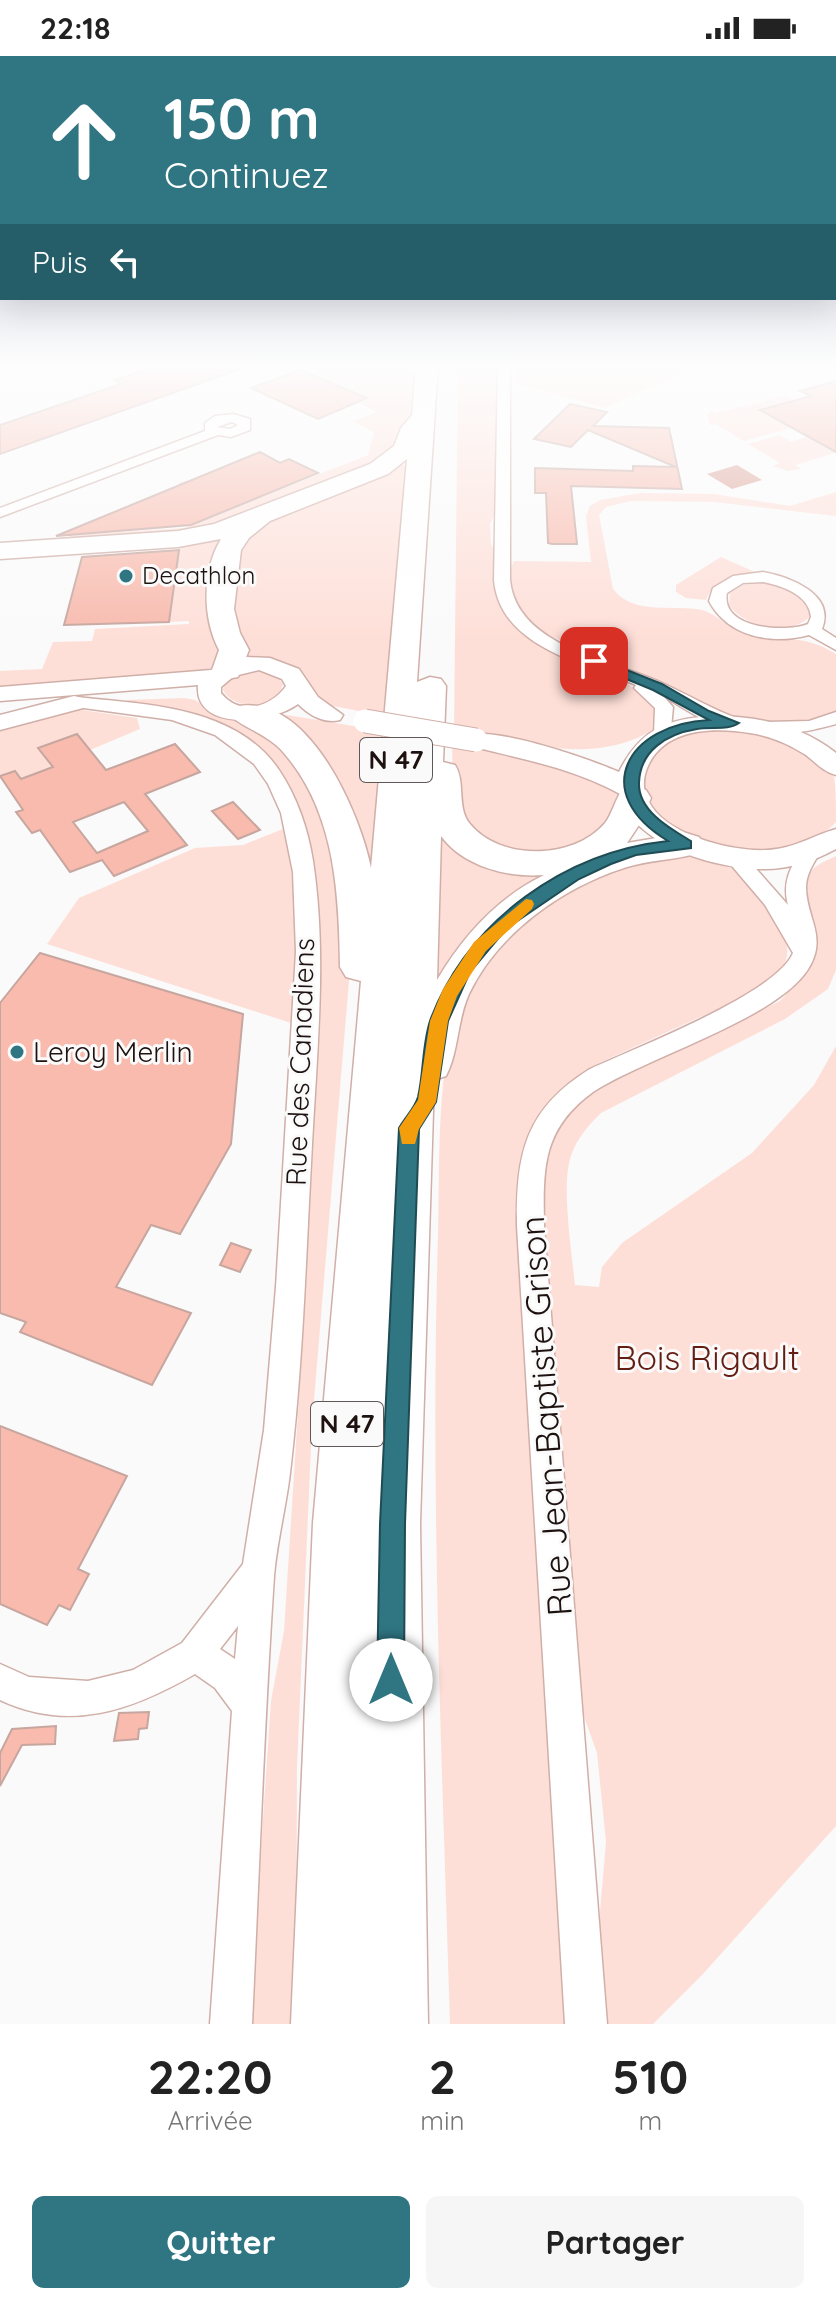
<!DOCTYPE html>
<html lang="fr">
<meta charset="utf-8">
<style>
:root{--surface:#fff;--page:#f6f6f6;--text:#222;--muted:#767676;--accent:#2f7582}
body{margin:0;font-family:Quicksand,sans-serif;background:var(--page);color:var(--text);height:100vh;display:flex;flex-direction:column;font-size:30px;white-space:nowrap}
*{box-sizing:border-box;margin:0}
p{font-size:26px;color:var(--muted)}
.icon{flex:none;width:44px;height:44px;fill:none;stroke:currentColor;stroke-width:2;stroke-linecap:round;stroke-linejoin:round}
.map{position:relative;height:1968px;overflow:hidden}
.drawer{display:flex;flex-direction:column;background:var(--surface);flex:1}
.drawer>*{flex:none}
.top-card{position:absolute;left:0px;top:0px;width:836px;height:244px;box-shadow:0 8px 32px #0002;background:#2f7582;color:#fff;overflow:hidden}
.pin{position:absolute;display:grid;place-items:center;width:68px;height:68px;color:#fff;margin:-34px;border-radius:16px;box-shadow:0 4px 12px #0006}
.me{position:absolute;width:88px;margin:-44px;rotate:0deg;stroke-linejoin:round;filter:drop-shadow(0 0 6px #0008)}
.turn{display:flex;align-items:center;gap:28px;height:168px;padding:0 32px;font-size:36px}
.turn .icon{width:104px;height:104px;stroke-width:2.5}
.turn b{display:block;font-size:56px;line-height:68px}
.then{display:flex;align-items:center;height:76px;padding:0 32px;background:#0003;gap:16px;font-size:30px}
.eta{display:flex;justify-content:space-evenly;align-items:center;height:136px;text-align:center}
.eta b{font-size:48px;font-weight:700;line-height:56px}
.action{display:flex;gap:16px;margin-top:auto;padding:16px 32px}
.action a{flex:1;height:92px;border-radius:12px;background:var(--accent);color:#fff;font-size:32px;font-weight:700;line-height:92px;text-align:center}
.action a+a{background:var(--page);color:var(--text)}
.status{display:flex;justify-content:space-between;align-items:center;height:56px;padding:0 40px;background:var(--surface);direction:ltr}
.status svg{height:22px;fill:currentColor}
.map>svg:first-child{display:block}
.green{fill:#fedfd8}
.water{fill:#da9f93}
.building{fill:#f8bbae;stroke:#c6a69f;stroke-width:2;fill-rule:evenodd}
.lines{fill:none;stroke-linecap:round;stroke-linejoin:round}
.street-casing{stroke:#d0afa8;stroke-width:3}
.secondary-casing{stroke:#d0afa8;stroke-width:3}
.highway-casing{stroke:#d0afa8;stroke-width:3}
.street{fill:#fff;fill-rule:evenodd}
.secondary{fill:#fff;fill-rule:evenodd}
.highway{fill:#fff;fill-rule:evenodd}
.secondary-bridge-casing{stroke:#d0afa8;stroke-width:25;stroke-linecap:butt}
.secondary-bridge{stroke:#fff;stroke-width:23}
.route{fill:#2f7582;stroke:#1f4c54;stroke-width:2}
.slow{fill:#f59e0b}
.poi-dot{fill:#2f7582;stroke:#fafafa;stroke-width:3}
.labels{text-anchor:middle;stroke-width:6;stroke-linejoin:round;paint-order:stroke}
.far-poi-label{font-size:24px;fill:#1d1210;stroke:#fafafa;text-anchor:start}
.shield{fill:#fafafa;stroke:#5f5856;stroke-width:2}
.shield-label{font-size:26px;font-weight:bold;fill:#1d1210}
.poi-label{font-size:28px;fill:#1d1210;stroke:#fafafa;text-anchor:start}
.street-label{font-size:28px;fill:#1d1210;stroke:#fafafa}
.near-park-label{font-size:34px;fill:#631d12;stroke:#fafafa}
.near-street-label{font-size:34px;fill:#1d1210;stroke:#fafafa}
</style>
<div class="status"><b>22:18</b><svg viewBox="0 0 49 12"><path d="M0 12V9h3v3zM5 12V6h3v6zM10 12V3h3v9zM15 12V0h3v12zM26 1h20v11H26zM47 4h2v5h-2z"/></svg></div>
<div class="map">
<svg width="836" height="1968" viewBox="0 0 836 1968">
<rect width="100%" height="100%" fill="#fafafa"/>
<path class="green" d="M290,309H417L408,366L400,388L370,412L218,473L68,484L70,479L185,472L227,454L178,427L185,425L234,452L368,399L374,376L353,365L377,356L359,347L371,342L308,313Z
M458,309H499L497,453L490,468L491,489L496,494C495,507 493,523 496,537C506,597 618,607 658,650L654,673C595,711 518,686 454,674Z
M517,309H697L605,352L517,328Z
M785,340L793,344L758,354L790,372L744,385L716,368L710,369L707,359L711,354L716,357Z
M779,379L791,386L806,381L835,397L795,409L801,413L788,415L773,410L780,407L748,388Z
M401,408L406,410L385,660L318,647L302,623L240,604L230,576L240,481L247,473Z
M836,436V460L714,446L631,445L606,451L599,459L613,533C634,560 672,548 702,554C716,558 726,570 740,575C776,588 800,575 836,598V658C769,688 702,648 642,620C611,605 578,592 546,578C522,561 498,536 514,505L591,506L586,460L590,450L600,444L640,437L714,438L790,450Z
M225,476L226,607L207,616L0,633V615L42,613L53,586L92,585L95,573L189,568V565L169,566L179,491L75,497Z
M721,501L757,517C736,519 715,521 706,544L686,542L676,536V529Z
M764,527L798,535L813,556C797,583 744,572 729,549L730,537L743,529Z
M252,614L277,620L283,628C277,653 234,656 223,634C226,620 239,618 252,614Z
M184,642L195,644L220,661L265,670L331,750L350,913L312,1368L297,1711L296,1968H249L271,1645L284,1575L299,1340V1282L314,1059L317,956L289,731C257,672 195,668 136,650L126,644Z
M82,654L137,662L140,673L90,694L76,678L39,692L53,711L21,723L14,715L0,720V673L67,655Z
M287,659L384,675L370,856L280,664Z
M739,673C769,681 818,692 834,721C836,732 836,754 836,766C793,814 679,801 647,744C642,735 642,724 641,714C677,673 687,675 739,673Z
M452,686L543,703L613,728L622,741L597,780L553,797L510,795L471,775L453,735Z
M440,768L555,812L433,941Z
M283,773C299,835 299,903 291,967L47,888L79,842L195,792L243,789Z
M643,796C675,798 703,799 733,813C750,821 757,833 766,848C791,888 801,904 757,935L597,1008C541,1043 531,1063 518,1127L567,1968H450C442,1705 430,1443 438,1180C440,1114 435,998 464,941C502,867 571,830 643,796Z
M836,800V914L828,933L785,963L601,1057C589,1069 578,1081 572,1097C560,1126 572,1196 575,1229L599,1231L602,1211L622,1187L752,1097L814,1029L836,990V1770L702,1919L653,1968H608L599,1867L606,1786L597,1697L582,1655C573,1532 563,1408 554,1285C550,1236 538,1155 547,1109C553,1076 568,1056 594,1035L780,945C836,886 787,857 810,817C814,809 828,804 836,800Z"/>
<path class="water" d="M737,409L762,424L732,433L707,418Z"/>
<path class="building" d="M160,309L246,311L0,398V369L121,328L115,324Z
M301,314L367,342L318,363L251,332Z
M836,325V396L760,354L811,340L800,335Z
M570,348L607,356L593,370L669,372L682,433L571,430L577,488H552L548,487L546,437H535V412L633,415V410L676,411L588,374L571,391L534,383Z
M260,396L280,407L289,403L318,417L191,469L56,480Z
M179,494L169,566L64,569L82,501Z
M77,678L106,714L175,688L200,716L145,738L187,789L114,820L102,804L70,816L40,774L32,777L16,756L23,754L0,720L15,715L21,723L53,711L38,692ZM124,746L148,775L97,797L73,766Z
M233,746L260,774L238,783L212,755Z
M40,897L243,958L231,1088L180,1178L151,1169L116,1231L191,1257L152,1329L20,1276L26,1266L0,1257V947Z
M231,1187L251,1194L240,1216L220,1209Z
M0,1370L127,1420L78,1513L89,1518L70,1554L59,1549L47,1569L0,1548Z
M149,1656L147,1672L139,1673L138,1683L114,1685L119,1657Z
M56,1670L55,1688L22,1689L0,1730V1697L12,1673Z"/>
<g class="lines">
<defs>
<path id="street" d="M498,309H510V524C517,591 610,603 660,626C687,638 711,653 739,663L741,667L739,671C715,676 684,651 664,641L673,651L670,682H656L654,678L655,652L634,632L636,629C585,607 500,592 494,524Z
M233,358L250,363V374L231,381L218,379L0,461V452L205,375V367L215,360ZM232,366L238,369L230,373L217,371Z
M763,516C790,521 836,538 822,573L836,582V594L809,579C772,589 728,581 709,545L713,532L733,520ZM763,526C783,530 809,539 811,561L808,568C786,577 720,573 727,537L743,527Z
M75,641C144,648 236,650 279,714C297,741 308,773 313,805C327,897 317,995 312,1088C306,1198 303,1308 290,1417C286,1451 277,1485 274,1520C264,1669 259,1819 252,1968H210L232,1655L215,1632L195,1618C132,1654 71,1677 0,1644V1608L29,1621L88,1625L133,1614L182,1587L243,1508L264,1374L276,1231L296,896L293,816L281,757L268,728L254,708L215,679L172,664L69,650L66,646ZM238,1570L235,1603L220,1593Z
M836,656V668C818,673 772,685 758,672L767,666L809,665Z
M809,791L819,798C813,808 806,819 806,831C806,860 826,879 811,908C785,961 646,1001 593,1036C542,1073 543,1112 544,1170L607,1968H565L517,1170C516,1098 525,1053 590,1013C635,992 776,938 793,897L765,849L726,803L729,798H743L788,849C782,826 790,812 802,793Z"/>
<path id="secondary" d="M247,601L270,602L299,613L318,641L343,659L340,664C324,668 309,659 298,648C273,667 194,677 198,629L0,645V631L211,614L228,605ZM259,614L282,623L286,630C271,651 240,661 221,637V631L234,620Z
M74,640L83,642L86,647L83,652L0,674V659Z
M720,660C762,661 803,671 836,697V719C824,716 816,707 806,699C789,688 770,680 750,677C714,671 665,672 648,710C643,721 642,732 648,744C664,779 732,796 767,794C793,793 812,780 836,773V793C814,805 790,813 765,813C719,814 631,789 620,738C571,711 520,703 467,689L464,684L467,679C498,671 589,703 619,716C641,671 671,661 720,660Z"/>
<path id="highway" d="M416,309H438L417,626L430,621L441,623L446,630L443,706L455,709C466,726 456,751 470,768C500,805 574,804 605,767C612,758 615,744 622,734L634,731L646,734L651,742L641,766L627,787L686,777L699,781L704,789L699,797C675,804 650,804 627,811C563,831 498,877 469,938C457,964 459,995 446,1020L434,1024L420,1468L428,1968H291L313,1467L361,925L346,921L340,911C339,836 335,755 283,696C268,678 237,669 229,658L234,651C307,633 360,757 371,812L407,403L388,418L270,465L249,482L241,494L234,553L240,577L249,594L238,621L227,623L216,621L212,614L219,594C202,562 202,514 221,483L178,491L0,503V487L178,475L214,468L370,408L394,390L401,372L412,359ZM441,780C463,810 507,822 544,819C497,842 463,880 437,924Z"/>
</defs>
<use href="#street" class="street-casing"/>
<use href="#secondary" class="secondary-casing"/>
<use href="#highway" class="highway-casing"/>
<use href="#street" class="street"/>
<use href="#secondary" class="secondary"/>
<use href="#highway" class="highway"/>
<defs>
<path id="secondary-bridge" d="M365,665L476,684"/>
</defs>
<use href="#secondary-bridge" class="secondary-bridge-casing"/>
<use href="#secondary-bridge" class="secondary-bridge"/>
</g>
<linearGradient id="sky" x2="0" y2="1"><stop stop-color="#a2acc6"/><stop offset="0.53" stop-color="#fdfdfd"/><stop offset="1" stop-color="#fdfdfd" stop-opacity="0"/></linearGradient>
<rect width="836" height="584" fill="url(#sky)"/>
<path class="route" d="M594,601L662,628L709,655L739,667C728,675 711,670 697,673C666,678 640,695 639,727C638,755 671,773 691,785V792L636,799L611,808L579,823L507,872L470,916L448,965L436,1046L419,1073L405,1468L404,1624L400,1634L391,1638L381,1634L377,1624L380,1468L399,1072C405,1061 415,1052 418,1041C424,1016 422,986 431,962C469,864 565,796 668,785C588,737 627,668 709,664L653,634L590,608L588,605Z"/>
<path class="slow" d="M526,843L532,844L534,848L532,853L486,895L457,940L448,965L436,1046L419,1073L415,1088H402L399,1072L418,1044L430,965L443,933L474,886Z"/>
<g class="poi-dot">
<circle cx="126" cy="520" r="8"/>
<circle cx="17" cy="996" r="8"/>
</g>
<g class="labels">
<g class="far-poi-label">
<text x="142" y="528">Decathlon</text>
</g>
<g class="shield">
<rect x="360" y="682" width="72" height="44" rx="6"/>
<rect x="311" y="1346" width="72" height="44" rx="6"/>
</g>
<g class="shield-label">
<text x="396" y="713">N 47</text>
<text x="347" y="1377">N 47</text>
</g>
<g class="poi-label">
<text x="33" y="1006">Leroy Merlin</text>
</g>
<g class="street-label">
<text transform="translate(300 1006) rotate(-88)" y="10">Rue des Canadiens</text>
</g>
<g class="near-park-label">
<text x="707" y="1314">Bois Rigault</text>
</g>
<g class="near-street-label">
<text transform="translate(546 1360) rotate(-94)" y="12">Rue Jean-Baptiste Grison</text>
</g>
</g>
</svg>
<div class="pin" style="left:594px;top:605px;background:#d93025"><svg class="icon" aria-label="arrive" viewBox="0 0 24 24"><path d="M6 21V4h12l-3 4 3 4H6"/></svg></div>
<svg class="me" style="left:391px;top:1624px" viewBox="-20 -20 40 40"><circle r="19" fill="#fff"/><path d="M0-13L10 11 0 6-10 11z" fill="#2f7582"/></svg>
<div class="top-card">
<div class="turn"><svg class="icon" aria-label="ahead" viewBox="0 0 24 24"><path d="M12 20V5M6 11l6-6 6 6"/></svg><div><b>150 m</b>Continuez</div></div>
<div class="then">Puis<svg class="icon" aria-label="left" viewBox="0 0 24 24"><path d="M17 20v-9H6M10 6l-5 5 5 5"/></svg></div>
</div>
</div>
<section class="drawer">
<div class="eta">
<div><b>22:20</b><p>Arrivée</p></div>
<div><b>2</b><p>min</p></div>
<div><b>510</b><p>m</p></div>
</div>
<div class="action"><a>Quitter</a><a>Partager</a></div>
</section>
